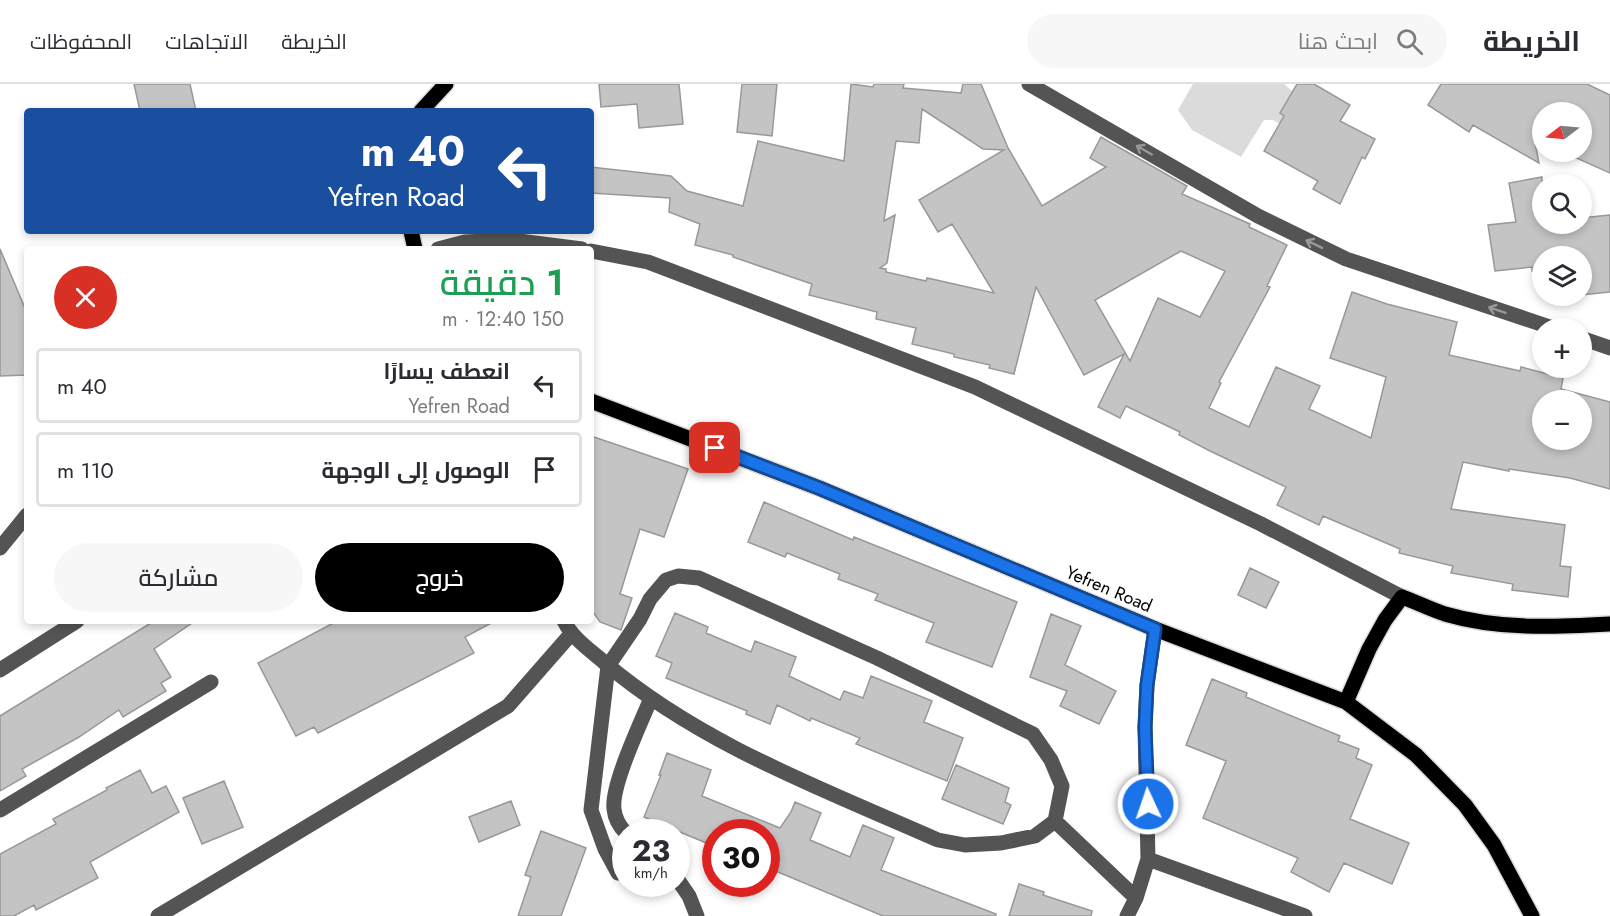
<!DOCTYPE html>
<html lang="ar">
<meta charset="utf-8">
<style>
:root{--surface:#fff;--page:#f7f7f7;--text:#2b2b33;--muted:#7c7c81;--line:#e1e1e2;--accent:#000}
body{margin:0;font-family:Jost,Cairo,sans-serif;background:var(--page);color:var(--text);direction:rtl;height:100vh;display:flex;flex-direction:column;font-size:22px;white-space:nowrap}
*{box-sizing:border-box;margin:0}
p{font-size:20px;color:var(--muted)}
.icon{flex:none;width:33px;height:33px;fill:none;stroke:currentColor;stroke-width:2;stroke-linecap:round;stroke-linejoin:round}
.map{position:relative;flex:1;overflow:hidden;direction:ltr}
.side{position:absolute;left:24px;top:162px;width:570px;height:378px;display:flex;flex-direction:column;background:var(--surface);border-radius:6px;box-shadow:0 3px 9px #0003;direction:rtl}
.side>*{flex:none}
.top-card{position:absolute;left:24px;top:24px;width:570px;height:126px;border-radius:6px;box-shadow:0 3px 9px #0003;direction:rtl;background:#1a4fa0;color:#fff;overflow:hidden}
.needle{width:39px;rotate:254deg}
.buttons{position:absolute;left:1532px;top:18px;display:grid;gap:12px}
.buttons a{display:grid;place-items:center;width:60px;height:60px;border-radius:50%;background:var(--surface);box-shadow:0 3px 9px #0003;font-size:30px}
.speed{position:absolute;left:612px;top:735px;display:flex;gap:12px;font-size:30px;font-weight:700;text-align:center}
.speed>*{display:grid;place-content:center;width:78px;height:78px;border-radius:50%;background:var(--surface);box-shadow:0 3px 9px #0003;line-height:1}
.speed small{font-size:15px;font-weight:400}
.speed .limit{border:9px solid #d22;background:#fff;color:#111}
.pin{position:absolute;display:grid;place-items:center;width:51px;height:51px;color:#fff;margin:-26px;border-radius:12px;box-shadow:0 3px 9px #0006}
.me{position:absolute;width:66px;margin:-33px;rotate:357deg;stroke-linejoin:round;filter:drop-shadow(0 0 4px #0008)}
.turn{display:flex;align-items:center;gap:21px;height:126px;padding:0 30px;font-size:27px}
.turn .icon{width:78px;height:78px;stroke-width:2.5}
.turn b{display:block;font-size:42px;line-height:51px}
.round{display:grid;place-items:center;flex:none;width:63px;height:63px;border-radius:32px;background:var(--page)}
.summary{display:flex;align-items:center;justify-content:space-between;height:102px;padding:0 30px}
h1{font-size:36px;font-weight:600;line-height:45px;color:#1e9e55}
.primary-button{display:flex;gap:12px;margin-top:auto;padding:12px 30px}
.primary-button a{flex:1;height:69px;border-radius:36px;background:var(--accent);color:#fff;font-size:24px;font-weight:600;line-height:69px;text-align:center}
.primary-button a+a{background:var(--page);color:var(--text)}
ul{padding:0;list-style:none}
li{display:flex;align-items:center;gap:18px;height:75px;margin:0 12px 9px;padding:0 18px;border:3px solid var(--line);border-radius:6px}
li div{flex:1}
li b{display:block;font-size:22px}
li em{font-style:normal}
header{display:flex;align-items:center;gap:36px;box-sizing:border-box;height:84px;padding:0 30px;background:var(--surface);border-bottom:2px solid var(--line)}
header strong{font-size:28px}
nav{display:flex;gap:33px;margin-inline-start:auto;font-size:21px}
.search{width:420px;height:54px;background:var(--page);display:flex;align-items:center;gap:15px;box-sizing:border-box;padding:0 21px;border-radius:33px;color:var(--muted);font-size:22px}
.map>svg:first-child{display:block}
.green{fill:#dbdbdb}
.building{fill:#c4c4c4;stroke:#989898;stroke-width:1.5;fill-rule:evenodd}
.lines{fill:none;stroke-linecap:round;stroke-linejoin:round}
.major-casing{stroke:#dbdbdb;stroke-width:18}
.minor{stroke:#545454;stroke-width:15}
.major{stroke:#000;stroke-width:15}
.oneway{stroke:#989898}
.route-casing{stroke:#114b97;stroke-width:15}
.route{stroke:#1a73e8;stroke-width:10}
.labels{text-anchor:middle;stroke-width:4.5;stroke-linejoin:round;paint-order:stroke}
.street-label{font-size:18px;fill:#000;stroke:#fff}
</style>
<header>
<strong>الخريطة</strong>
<div class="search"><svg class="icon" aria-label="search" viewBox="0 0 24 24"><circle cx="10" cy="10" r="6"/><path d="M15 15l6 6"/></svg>ابحث هنا</div>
<nav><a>الخريطة</a><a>الاتجاهات</a><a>المحفوظات</a></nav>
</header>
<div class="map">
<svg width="1610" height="832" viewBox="0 0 1610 832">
<rect width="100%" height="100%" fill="#fff"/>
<path class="green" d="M1193,0H1284L1292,7L1280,29L1284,32L1280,40L1273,36H1264L1241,73L1192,46L1178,26Z"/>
<path class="building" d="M134,0H190L196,27H140Z
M599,0H679L683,40L639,44L637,20L601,23Z
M742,0H777L772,52L737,48Z
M851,0L873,3L874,0H904L903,4L961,9L963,0H981L1008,64L1042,122L1106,83L1090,74L1101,53L1187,102L1182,110L1250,140L1249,143L1287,161L1267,202L1270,203L1219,298L1221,299L1209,324L1249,343L1276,283L1320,302L1309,325L1371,354L1386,293L1330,274L1352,208L1387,220L1457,238L1449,271L1520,287L1521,283L1563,294L1561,305L1610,318V405L1570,394L1509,385V387L1463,378L1451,425L1565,441L1560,482L1571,483L1568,513L1512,506L1513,500L1451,489L1453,482L1399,469L1400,465L1323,432L1319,441L1277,421L1286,403L1210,367L1179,351L1180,348L1126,322L1120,334L1098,323L1124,270L1084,291L1036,203L1014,290L989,284L990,281L954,273V270L912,260L916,244L876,235L877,228L809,211L812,200L733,173V171L695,161L700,140L669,128L670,114L591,109V83L671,92L687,107L743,122L758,57L844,77ZM922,25L983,65L1004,66L919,116L938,148L952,140L994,209L927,194L926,197L886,188V185L880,184L887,179L895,131L884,137L896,57L919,59ZM1181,167L1225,187L1200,233L1158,214L1130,277L1095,216ZM1542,316H1581V356H1542Z
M1297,0H1314L1350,21L1340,37L1375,55L1365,75L1362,73L1340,120L1313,105L1318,97L1264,67L1284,32L1280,29Z
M1441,0H1587L1610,11V89L1563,68H1581V28H1542V57L1534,54L1539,79L1473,41L1469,48L1428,21Z
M1542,93V140H1581V134L1610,131V208L1581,211V172H1542V187H1532V183L1495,187L1488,141L1516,138L1509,99Z
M0,165L27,229V291L0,292Z
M591,352L688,385L664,453L640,445L620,510L632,514L621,546L600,538L591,525Z
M764,418L853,456L854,453L1017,518L992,583L926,558L934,539L875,516L878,510L838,495L840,490L787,469L785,473L748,458Z
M1250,484L1279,498L1266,524L1238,511Z
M675,529L708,543L706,549L751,568L755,557L796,573L789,592L840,616L844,607L863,614L871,592L932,617L924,638L963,654L947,697L856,660L860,654L811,634L810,637L777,621L770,640L746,630L747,627L666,594L672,579L656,572Z
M1051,530L1081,542L1065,581L1116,607L1099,640L1060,622L1067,607L1030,593Z
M154,537H195L154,565L171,593L161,599L166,607L123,633L119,626L79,653L22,685L26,692L0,707V632Z
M337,537H495L465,553L474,569L318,649L314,643L296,652L258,579Z
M1212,595L1247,609L1246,613L1340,652L1338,657L1359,665L1356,674L1372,681L1350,735L1409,759L1392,800L1344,779L1329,808L1291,788L1298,774L1203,734L1226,677L1186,661Z
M667,669L711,686L702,712L780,744L791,728L795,718L821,729L810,756L850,773L863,741L894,754L881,786L996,830V832H883L766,783V748H716V763L644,733L661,691H659Z
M956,681L1009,704L1005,718L1011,721L1003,740L942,715Z
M140,686L152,709L166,702L179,728L90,778L98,794L36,826L34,821L14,832H0V770L56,740L53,735L107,706L106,704Z
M224,697L243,743L202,760L183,714Z
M511,717L520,741L479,758L469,733Z
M541,747L586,764L561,832H518L531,793L525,791Z
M1019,800L1044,808L1043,811L1092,827L1091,832H1009Z"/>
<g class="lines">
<defs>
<path id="major" d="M421,27L446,0
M411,147L415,165
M591,317L819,404L1155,545L1346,618L1416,671L1465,721L1494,761L1532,832
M1346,618L1369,565L1385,536L1402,513C1416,518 1430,525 1445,530C1499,546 1555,543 1610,540"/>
</defs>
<use href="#major" class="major-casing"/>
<path class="minor" d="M1029,0L1258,132L1346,175L1553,244
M438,165L465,158L511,156L582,165
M591,167L648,178L975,303L1261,440L1402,513
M1581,254L1610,264
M0,464L27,431
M564,537C573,555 590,566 605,579C702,661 823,705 938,756L965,761L1001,759L1035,752L1055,737L1062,702L1051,676L1033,650L877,574L699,494L678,492L666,496L650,515L640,535L608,582L591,726L605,765L618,789
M0,586L77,537
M0,726L211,598
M1055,737L1136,814
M626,749C619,742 615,735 614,725C611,701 641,639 651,614
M1148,775L1305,832
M676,793L689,812L697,832
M158,832L508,622L571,550
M1127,832L1136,814L1148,775L1145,643L1147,601L1155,545"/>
<use href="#major" class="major"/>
</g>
<defs><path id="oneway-shaft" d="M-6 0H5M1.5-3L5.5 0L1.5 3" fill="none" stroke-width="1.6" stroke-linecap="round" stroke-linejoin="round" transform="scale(1.5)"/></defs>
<g class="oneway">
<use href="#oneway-shaft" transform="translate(1144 66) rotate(-150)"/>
<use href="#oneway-shaft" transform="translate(1314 160) rotate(-154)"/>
<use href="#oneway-shaft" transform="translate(1497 226) rotate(-161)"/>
</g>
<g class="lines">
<defs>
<path id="route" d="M715,364L819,404L1155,545L1147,601L1145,643L1148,720"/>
</defs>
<use href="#route" class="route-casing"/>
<use href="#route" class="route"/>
</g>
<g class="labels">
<g class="street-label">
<text transform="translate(1109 505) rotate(23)" y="6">Yefren Road</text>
</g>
</g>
</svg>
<div class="buttons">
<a><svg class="needle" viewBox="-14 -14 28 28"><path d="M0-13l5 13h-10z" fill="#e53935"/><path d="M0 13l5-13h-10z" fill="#7c7c81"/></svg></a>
<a><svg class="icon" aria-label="search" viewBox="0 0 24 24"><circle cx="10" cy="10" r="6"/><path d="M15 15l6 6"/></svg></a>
<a><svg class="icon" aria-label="layers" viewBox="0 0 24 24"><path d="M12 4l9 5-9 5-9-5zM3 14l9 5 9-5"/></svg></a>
<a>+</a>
<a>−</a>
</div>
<div class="speed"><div>23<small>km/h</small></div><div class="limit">30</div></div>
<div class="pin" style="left:715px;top:364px;background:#d93025"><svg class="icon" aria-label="arrive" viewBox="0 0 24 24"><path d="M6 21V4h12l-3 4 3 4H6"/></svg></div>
<svg class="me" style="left:1148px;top:720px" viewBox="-20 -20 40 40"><circle r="17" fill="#1a73e8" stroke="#fff" stroke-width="3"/><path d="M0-11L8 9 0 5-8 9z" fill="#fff"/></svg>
<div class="top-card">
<div class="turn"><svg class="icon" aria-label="left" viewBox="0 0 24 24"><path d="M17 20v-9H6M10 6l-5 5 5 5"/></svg><div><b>40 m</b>Yefren Road</div></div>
</div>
<section class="side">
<div class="summary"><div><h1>1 دقيقة</h1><p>150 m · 12:40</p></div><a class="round" style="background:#d93025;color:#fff"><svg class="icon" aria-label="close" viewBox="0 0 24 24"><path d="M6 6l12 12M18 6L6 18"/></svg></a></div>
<ul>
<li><svg class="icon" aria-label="left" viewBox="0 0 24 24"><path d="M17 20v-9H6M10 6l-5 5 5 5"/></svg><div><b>انعطف يسارًا</b><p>Yefren Road</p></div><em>40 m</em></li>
<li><svg class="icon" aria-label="arrive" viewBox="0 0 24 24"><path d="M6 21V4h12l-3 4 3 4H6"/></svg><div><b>الوصول إلى الوجهة</b></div><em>110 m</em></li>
</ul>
<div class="primary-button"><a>خروج</a><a>مشاركة</a></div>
</section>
</div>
